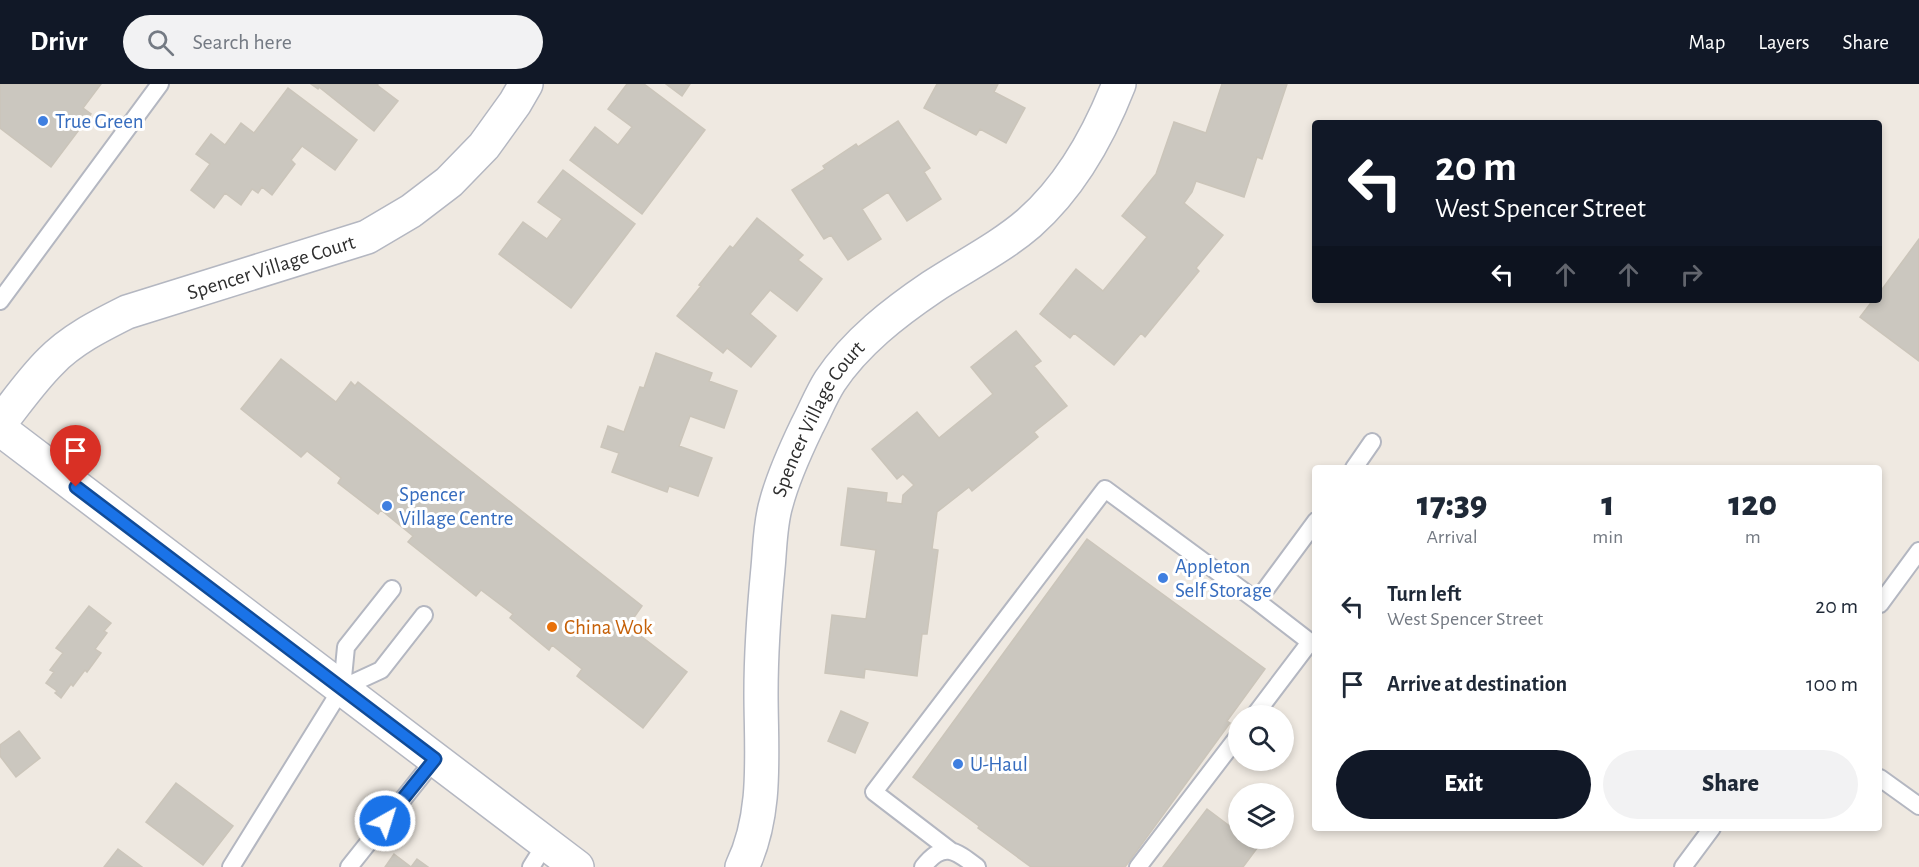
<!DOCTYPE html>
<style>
:root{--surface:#fff;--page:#f2f2f3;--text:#1f2937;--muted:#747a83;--accent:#111827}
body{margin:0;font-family:"Alegreya Sans",sans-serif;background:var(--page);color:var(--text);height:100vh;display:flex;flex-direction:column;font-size:22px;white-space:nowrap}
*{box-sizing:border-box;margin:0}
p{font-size:20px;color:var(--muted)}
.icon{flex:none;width:33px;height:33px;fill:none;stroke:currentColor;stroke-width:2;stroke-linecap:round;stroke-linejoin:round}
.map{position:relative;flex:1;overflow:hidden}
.side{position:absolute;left:1312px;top:381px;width:570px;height:366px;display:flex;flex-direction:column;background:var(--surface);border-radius:6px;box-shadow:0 3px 9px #0003}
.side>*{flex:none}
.banner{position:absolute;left:1312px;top:36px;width:570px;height:183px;border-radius:6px;box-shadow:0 3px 9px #0003;background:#111827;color:#fff;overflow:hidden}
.buttons{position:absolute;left:1228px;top:621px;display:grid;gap:12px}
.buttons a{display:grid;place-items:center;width:66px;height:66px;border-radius:50%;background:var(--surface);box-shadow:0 3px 9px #0003;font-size:30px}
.pin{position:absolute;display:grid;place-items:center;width:51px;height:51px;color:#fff;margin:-62px -26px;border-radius:50% 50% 50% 0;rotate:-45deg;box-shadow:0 0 6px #0007}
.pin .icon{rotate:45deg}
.me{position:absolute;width:66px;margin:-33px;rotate:39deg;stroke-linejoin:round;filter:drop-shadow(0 0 4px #0008)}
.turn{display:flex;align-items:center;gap:21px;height:126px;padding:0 24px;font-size:27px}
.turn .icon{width:78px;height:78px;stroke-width:2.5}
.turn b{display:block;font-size:42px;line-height:51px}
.lanes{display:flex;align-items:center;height:57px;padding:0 24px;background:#0003;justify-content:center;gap:30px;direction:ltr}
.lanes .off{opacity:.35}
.eta{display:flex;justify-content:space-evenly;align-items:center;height:102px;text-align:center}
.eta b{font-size:36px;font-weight:800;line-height:42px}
.cta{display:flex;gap:12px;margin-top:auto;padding:12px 24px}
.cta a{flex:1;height:69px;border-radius:36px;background:var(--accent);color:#fff;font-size:24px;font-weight:800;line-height:69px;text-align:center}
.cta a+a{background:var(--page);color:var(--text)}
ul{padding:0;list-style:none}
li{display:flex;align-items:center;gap:18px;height:78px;padding:0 24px}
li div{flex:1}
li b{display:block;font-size:22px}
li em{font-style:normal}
header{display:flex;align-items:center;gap:36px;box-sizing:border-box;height:84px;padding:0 30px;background:var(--accent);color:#fff}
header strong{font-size:28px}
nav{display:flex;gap:33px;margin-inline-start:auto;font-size:21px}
.search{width:420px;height:54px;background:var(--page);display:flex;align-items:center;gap:15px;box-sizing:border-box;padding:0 21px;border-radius:33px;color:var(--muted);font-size:22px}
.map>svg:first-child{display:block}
.building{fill:#cbc7bf;stroke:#cbc5ba;stroke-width:1.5}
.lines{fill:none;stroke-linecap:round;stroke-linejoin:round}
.service-casing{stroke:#b4b7c1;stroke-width:20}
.minor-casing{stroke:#b4b7c1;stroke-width:36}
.tertiary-casing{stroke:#b4b7c1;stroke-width:36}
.service{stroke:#fff;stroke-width:16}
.minor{stroke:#fff;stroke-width:33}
.tertiary{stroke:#fff;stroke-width:33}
.route-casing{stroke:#114b97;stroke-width:15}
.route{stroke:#1a73e8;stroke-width:10}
.shop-dot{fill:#3f7fe0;stroke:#fff;stroke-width:2}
.food-dot{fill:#e8710a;stroke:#fff;stroke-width:2}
.labels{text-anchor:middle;stroke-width:6;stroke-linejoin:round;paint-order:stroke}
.shop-label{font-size:21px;fill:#366cbe;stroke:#fff;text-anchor:start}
.street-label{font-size:21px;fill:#2e2e2e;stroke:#fff}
.food-label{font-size:21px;fill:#c56008;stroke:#fff;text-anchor:start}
</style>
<header>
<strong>Drivr</strong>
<div class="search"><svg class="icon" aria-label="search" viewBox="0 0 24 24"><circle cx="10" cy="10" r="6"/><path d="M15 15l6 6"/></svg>Search here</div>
<nav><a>Map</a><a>Layers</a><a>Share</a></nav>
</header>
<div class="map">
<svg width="1919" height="783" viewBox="0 0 1919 783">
<rect width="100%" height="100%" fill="#efe9e1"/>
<path class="building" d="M0,0H101L83,24L91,30L51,83L0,44Z
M311,0H378L377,1L398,17L374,47L319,3L318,5Z
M627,0H644L705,46L642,130L570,76L595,43L618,61L632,43L608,25Z
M666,0H690L682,12Z
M937,0H998L994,8L1025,24L1006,59L980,45L976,51L924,24Z
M1222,0H1287L1262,75L1257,73L1244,113L1196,97L1192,108L1184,119L1223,151L1196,184L1199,187L1145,253L1141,249L1114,281L1074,249L1070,254L1040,230L1076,185L1103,207L1147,153L1122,132L1156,90L1174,38L1206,49Z
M288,4L357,56L335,86L302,62L291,76L295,80L272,111L262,103L258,109L252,105L241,121L225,109L214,124L191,106L210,80L196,70L211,50L225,61L241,39L254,49Z
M898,37L930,84L924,88L941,115L907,137L888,108L862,125L881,155L848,176L831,151L824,155L792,106L825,85L823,82L856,60L858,63Z
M563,86L635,140L571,224L499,170L523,138L547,155L562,135L538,118Z
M757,134L803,171L798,176L822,195L797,227L770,206L750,230L776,252L751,283L727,264L723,269L677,232L701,202L699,201L730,162L733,164Z
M1919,155V277L1860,233L1873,216H1880V208Z
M1016,247L1041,277L1034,282L1067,322L1034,348L1038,353L972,407L969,403L937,428L932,465L938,466L927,550H922L917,592L865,585L864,594L825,589L832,531L866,535L876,466L841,461L848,404L887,409L886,418L902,420L903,411L914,401L903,390L897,395L872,365L917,328L939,354L993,310L971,283Z
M656,269L712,289L709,297L737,307L724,344L690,332L679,362L712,374L698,412L669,402L667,408L612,388L619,369L601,363L608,342L624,348L640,303L644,304Z
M281,275L336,318L351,298L355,302L358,298L642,522L628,542L687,588L643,644L577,592L582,585L552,561L549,566L510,534L513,530L481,506L476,512L408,458L413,452L381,426L378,430L338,399L341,394L307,367L301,373L241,325Z
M1087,455L1265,585L1227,637L1230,639L1125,783H1031L978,744L979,742L913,693Z
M89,522L111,539L104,547L107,549L95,565L101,569L87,588L85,586L73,602L71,600L61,614L55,609L57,607L46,599L54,588L50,586L63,569L56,564Z
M841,627L868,639L855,669L828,657Z
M19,647L40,674L16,693L0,672V661Z
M176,699L233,742L203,781L146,738Z
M1207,725L1239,749V754H1247L1258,763L1243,783H1163Z
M118,765L142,783H104Z
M394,770L411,783H385Z
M417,775L428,783H411Z"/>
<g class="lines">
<defs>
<path id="service" d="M0,217L160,0
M1354,384L1372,358
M1880,520L1919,467
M342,604L381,586L424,531
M1254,632L1310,558L1257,517L1316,437
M1880,694L1919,722
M951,767L874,708L1105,405L1257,517
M231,783L342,604L346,563L392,505
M349,783L435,675
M531,783L546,759
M923,783C943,757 955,766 977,783
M1138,783L1239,651
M1683,783L1712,744"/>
<g id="minor">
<path id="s1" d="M0,339C16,319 31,297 50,278C71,256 99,242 127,228L367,153L411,127L449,98L484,62L515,19L526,0"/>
<path id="s2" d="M742,783C768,729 761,668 761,609C761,568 764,526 768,484C770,463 770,440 776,420C783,393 795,367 807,342C815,327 821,311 830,297C856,258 895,228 932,203C964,182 1000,164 1029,139C1071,102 1099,51 1119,0"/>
</g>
<path id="tertiary" d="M0,345L577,783"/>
</defs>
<use href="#service" class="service-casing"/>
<use href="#minor" class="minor-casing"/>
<use href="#tertiary" class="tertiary-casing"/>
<use href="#service" class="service"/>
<use href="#minor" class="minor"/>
<use href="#tertiary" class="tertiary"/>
</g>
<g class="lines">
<defs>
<path id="route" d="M76,403L435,675L385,737"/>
</defs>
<use href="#route" class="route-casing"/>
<use href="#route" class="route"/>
</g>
<g class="shop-dot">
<circle cx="43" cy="37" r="6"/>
<circle cx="387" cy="422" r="6"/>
<circle cx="1163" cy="494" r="6"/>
<circle cx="958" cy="680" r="6"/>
</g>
<circle class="food-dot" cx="552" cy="543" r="6"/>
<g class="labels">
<g class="shop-label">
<text x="55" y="44">True Green</text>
<text x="399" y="417">Spencer<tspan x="399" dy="24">Village Centre</tspan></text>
<text x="1175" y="489">Appleton<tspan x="1175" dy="24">Self Storage</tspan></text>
<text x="970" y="687">U-Haul</text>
</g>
<g class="street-label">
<text dy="7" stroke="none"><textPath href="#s1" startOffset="322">Spencer Village Court</textPath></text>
<text dy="7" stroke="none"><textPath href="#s2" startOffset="462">Spencer Village Court</textPath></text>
</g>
<g class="food-label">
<text x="564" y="550">China Wok</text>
</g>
</g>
</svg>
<div class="buttons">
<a><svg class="icon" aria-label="search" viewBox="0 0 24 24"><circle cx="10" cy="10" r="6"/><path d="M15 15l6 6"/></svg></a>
<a><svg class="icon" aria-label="layers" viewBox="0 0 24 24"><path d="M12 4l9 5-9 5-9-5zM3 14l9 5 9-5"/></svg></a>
</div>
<div class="pin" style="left:76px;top:403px;background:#d93025"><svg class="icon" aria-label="arrive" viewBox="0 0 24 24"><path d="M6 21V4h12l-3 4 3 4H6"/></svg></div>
<svg class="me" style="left:385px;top:737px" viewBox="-20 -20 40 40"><circle r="17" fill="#1a73e8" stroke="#fff" stroke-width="3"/><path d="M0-11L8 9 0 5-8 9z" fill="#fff"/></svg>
<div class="banner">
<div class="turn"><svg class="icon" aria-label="left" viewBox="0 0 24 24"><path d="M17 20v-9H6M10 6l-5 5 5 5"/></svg><div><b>20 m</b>West Spencer Street</div></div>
<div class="lanes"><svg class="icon" aria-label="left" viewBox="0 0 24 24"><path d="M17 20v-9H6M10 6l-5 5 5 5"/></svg><svg class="icon off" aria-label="ahead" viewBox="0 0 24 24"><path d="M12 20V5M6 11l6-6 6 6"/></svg><svg class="icon off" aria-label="ahead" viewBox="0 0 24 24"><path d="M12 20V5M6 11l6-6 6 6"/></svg><svg class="icon off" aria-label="right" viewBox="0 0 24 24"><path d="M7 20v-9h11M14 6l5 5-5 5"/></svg></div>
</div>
<section class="side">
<div class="eta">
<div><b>17:39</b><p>Arrival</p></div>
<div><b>1</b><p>min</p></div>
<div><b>120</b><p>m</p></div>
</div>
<ul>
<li><svg class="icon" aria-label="left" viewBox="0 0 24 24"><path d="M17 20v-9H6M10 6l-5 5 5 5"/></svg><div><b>Turn left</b><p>West Spencer Street</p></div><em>20 m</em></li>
<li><svg class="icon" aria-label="arrive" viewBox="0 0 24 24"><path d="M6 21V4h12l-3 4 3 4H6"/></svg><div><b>Arrive at destination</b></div><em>100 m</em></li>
</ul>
<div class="cta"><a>Exit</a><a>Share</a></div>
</section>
</div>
